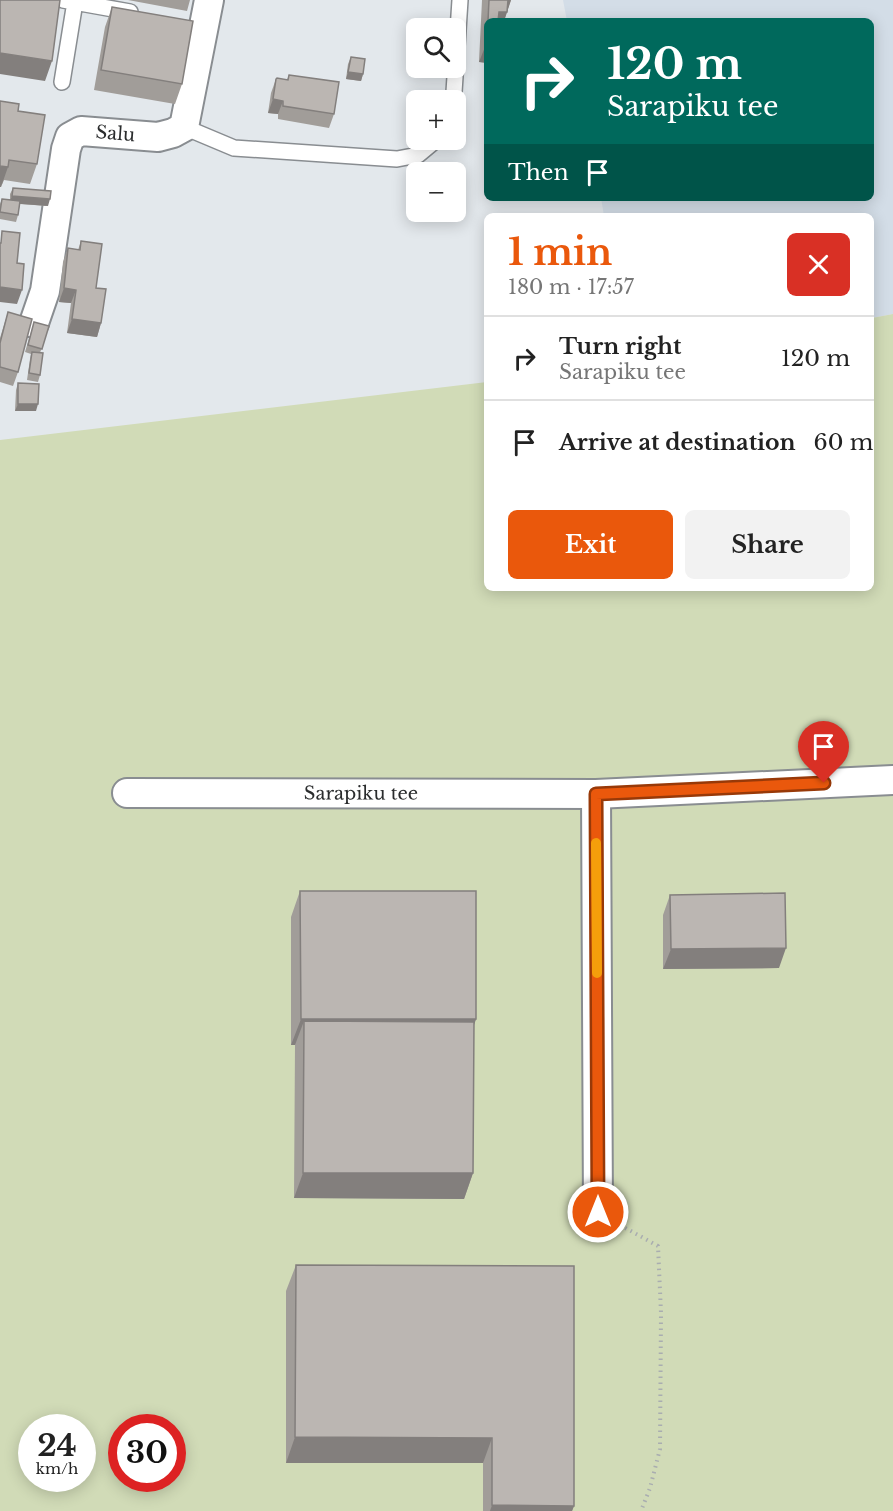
<!DOCTYPE html>
<meta charset="utf-8">
<style>
:root{--surface:#fff;--page:#f2f2f2;--text:#222;--muted:#767676;--line:#e0e0e0;--accent:#ea580c}
body{margin:0;font-family:"Libre Baskerville",serif;background:var(--page);color:var(--text);height:100vh;display:flex;flex-direction:column;font-size:22px;white-space:nowrap}
*{box-sizing:border-box;margin:0}
p{font-size:20px;color:var(--muted)}
.icon{flex:none;width:33px;height:33px;fill:none;stroke:currentColor;stroke-width:2;stroke-linecap:round;stroke-linejoin:round}
.map{position:relative;flex:1;overflow:hidden}
.details{position:absolute;left:484px;top:213px;width:390px;height:378px;display:flex;flex-direction:column;background:var(--surface);border-radius:9px;box-shadow:0 3px 15px #0003}
.details>*{flex:none}
.banner{position:absolute;left:484px;top:18px;width:390px;height:183px;border-radius:9px;box-shadow:0 3px 15px #0003;background:#00695c;color:#fff;overflow:hidden}
.buttons{position:absolute;left:406px;top:18px;display:grid;gap:12px}
.buttons a{display:grid;place-items:center;width:60px;height:60px;border-radius:9px;background:var(--surface);box-shadow:0 3px 15px #0003;font-size:30px}
.speed{position:absolute;left:18px;top:1414px;display:flex;gap:12px;font-size:30px;font-weight:700;text-align:center}
.speed>*{display:grid;place-content:center;width:78px;height:78px;border-radius:50%;background:var(--surface);box-shadow:0 3px 15px #0003;line-height:1}
.speed small{font-size:15px;font-weight:400}
.speed .limit{border:9px solid #d22;background:#fff;color:#111}
.pin{position:absolute;display:grid;place-items:center;width:51px;height:51px;color:#fff;margin:-62px -26px;border-radius:50% 50% 50% 0;rotate:-45deg;box-shadow:0 0 6px #0007}
.pin .icon{rotate:45deg}
.me{position:absolute;width:66px;margin:-33px;rotate:0deg;stroke-linejoin:round;filter:drop-shadow(0 0 4px #0008)}
.turn{display:flex;align-items:center;gap:21px;height:126px;padding:0 24px;font-size:27px}
.turn .icon{width:78px;height:78px;stroke-width:2.5}
.turn b{display:block;font-size:42px;line-height:51px}
.then{display:flex;align-items:center;height:57px;padding:0 24px;background:#0003;gap:12px;font-size:22px}
.round{display:grid;place-items:center;flex:none;width:63px;height:63px;border-radius:9px;background:var(--page)}
.summary{display:flex;align-items:center;justify-content:space-between;height:102px;padding:0 24px}
h1{font-size:36px;font-weight:700;line-height:45px;color:var(--accent)}
.primary-button{display:flex;gap:12px;margin-top:auto;padding:12px 24px}
.primary-button a{flex:1;height:69px;border-radius:9px;background:var(--accent);color:#fff;font-size:24px;font-weight:700;line-height:69px;text-align:center}
.primary-button a+a{background:var(--page);color:var(--text)}
ul{padding:0;list-style:none}
li{display:flex;align-items:center;gap:18px;height:84px;padding:0 24px;border-top:2px solid var(--line)}
li div{flex:1}
li b{display:block;font-size:22px}
li em{font-style:normal}
.map>svg:first-child{display:block}
.built{fill:#d3dde7}
.green{fill:#d1dbb7;fill-rule:evenodd}
.lines{fill:none;stroke-linecap:round;stroke-linejoin:round}
.service-casing{stroke:#898d91;stroke-width:18}
.minor-casing{stroke:#898d91;stroke-width:32}
.path{stroke:#a9adb0;stroke-width:4;stroke-dasharray:1.5 4.5;stroke-linecap:butt}
.service{stroke:#fff;stroke-width:15}
.minor{stroke:#fff;stroke-width:28}
.wall{fill:#a19d99}
.shaded-wall{fill:#837f7d}
.building{fill:#bbb6b2;stroke:#837f7d;stroke-width:1.5}
.route-casing{stroke:#983908;stroke-width:15}
.route{stroke:#ea580c;stroke-width:10}
.slow{stroke:#f59e0b;stroke-width:10}
.labels{text-anchor:middle;stroke-width:4.5;stroke-linejoin:round;paint-order:stroke}
.street-label{font-size:18px;fill:#2a2c2d;stroke:#fff}
</style>
<div class="map">
<svg width="893" height="1511" viewBox="0 0 893 1511">
<rect width="100%" height="100%" fill="#e3e8ec"/>
<path class="built" d="M563,0H893V314L872,318V216H604L601,198H872V21H567Z"/>
<path class="green" d="M893,314V1511H0V440L487,382L488,588H872V318ZM32,1428H82V1479H32ZM122,1428H172V1479H122Z"/>
<g class="lines">
<defs>
<path id="service" d="M63,0L130,12
M62,82L75,2
M452,100L454,92L460,0
M184,127L234,148L397,159L418,155L436,140"/>
<g id="minor">
<path id="s1" d="M34,323L45,291L66,149L70,137L81,131L158,137L173,133L184,127L209,0"/>
<path id="s2" d="M127,793L596,794L893,780"/>
<path d="M596,794L598,1212"/>
</g>
</defs>
<use href="#service" class="service-casing"/>
<use href="#minor" class="minor-casing"/>
<path class="path" d="M620,1225L658,1246L661,1313L660,1449L650,1488L641,1511"/>
<use href="#service" class="service"/>
<use href="#minor" class="minor"/>
</g>
<path class="wall" d="M128,0H190L187,11Z
M482,0H511L504,21H488V63L479,62Z
M112,7L182,84L175,104L94,90L105,27Z
M351,57L363,74L361,81L346,79L348,64Z
M289,75L334,114L329,128L278,119V114L268,113L271,93L276,79L287,80Z
M18,111L37,164L30,184L4,180L1,187Z
M13,188L48,206L20,204L18,215L16,222L0,219V204L2,199L10,200V194Z
M81,241L96,288L101,323L97,337L67,333L71,303L59,302L63,262L68,248L78,250Z
M8,312L18,372L13,386L0,382V338Z
M34,322L49,326L40,353V375L38,382L27,380L30,359L31,354L25,352Z
M18,383L36,411H15L16,390Z
M300,891L476,1019L474,1025L473,1173L464,1199L294,1198L295,1045H291V917Z
M670,895L779,968L663,969V915Z
M296,1265L574,1506L572,1511H483V1463H286V1291Z"/>
<path class="shaded-wall" d="M507,0H511L504,21H495L499,12Z
M487,42H488V63L479,62Z
M0,53L52,61L45,81L0,74Z
M348,72L363,74L361,81L346,79Z
M273,99L283,101L278,114L268,113Z
M0,166L8,167L1,187H0Z
M12,196L50,199L48,206L9,203Z
M0,287L22,290L17,304L0,302Z
M64,288L76,290L71,303L59,302Z
M72,319L101,323L97,337L67,333Z
M18,404H38L36,411H15Z
M786,948L779,968L663,969L671,949Z
M301,1019H476L467,1045L304,1021L295,1045H291Z
M303,1173H473L464,1199L294,1198Z
M295,1437L492,1438L483,1463H286Z
M492,1505L574,1506L572,1511H490Z"/>
<path class="building" d="M0,0H60L52,61L0,53Z
M489,0H508L507,12H499L498,21H488Z
M112,7L193,21L182,84L101,70Z
M351,57L365,59L363,74L348,72Z
M289,75L339,82L334,114L283,106V101L273,99L276,79L277,78L288,80Z
M0,101L19,104L18,111L45,115L37,164L9,160L8,167L0,166Z
M13,188L51,191L50,199L12,196Z
M2,199L20,201L18,215L0,212Z
M2,231L20,233L17,263L24,264L22,290L0,287V243H1Z
M81,241L102,244L96,288L106,289L101,323L72,319L76,290L64,288L68,248L80,250Z
M8,312L32,319L18,372L0,367V343Z
M34,322L49,326L42,349L28,345Z
M32,352L43,353L40,375L29,373Z
M18,383L39,384L38,404H18Z
M300,891H476V1019H301Z
M785,893L786,948L671,949L670,895Z
M304,1021L474,1022L473,1173H303Z
M296,1265L574,1266V1506L492,1505V1438L295,1437Z"/>
<g class="lines">
<defs>
<path id="route" d="M598,1212L596,794L824,783"/>
</defs>
<use href="#route" class="route-casing"/>
<use href="#route" class="route"/>
<path class="slow" d="M596,843L597,973"/>
</g>
<g class="labels">
<g class="street-label">
<text dy="6" stroke="none"><textPath href="#s1" startOffset="237">Salu</textPath></text>
<text dy="6" stroke="none"><textPath href="#s2" startOffset="234">Sarapiku tee</textPath></text>
</g>
</g>
</svg>
<div class="buttons">
<a><svg class="icon" aria-label="search" viewBox="0 0 24 24"><circle cx="10" cy="10" r="6"/><path d="M15 15l6 6"/></svg></a>
<a>+</a>
<a>−</a>
</div>
<div class="speed"><div>24<small>km/h</small></div><div class="limit">30</div></div>
<div class="pin" style="left:824px;top:783px;background:#d93025"><svg class="icon" aria-label="arrive" viewBox="0 0 24 24"><path d="M6 21V4h12l-3 4 3 4H6"/></svg></div>
<svg class="me" style="left:598px;top:1212px" viewBox="-20 -20 40 40"><circle r="17" fill="#ea580c" stroke="#fff" stroke-width="3"/><path d="M0-11L8 9 0 5-8 9z" fill="#fff"/></svg>
<div class="banner">
<div class="turn"><svg class="icon" aria-label="right" viewBox="0 0 24 24"><path d="M7 20v-9h11M14 6l5 5-5 5"/></svg><div><b>120 m</b>Sarapiku tee</div></div>
<div class="then">Then<svg class="icon" aria-label="arrive" viewBox="0 0 24 24"><path d="M6 21V4h12l-3 4 3 4H6"/></svg></div>
</div>
<section class="details">
<div class="summary"><div><h1>1 min</h1><p>180 m · 17:57</p></div><a class="round" style="background:#d93025;color:#fff"><svg class="icon" aria-label="close" viewBox="0 0 24 24"><path d="M6 6l12 12M18 6L6 18"/></svg></a></div>
<ul>
<li><svg class="icon" aria-label="right" viewBox="0 0 24 24"><path d="M7 20v-9h11M14 6l5 5-5 5"/></svg><div><b>Turn right</b><p>Sarapiku tee</p></div><em>120 m</em></li>
<li><svg class="icon" aria-label="arrive" viewBox="0 0 24 24"><path d="M6 21V4h12l-3 4 3 4H6"/></svg><div><b>Arrive at destination</b></div><em>60 m</em></li>
</ul>
<div class="primary-button"><a>Exit</a><a>Share</a></div>
</section>
</div>
